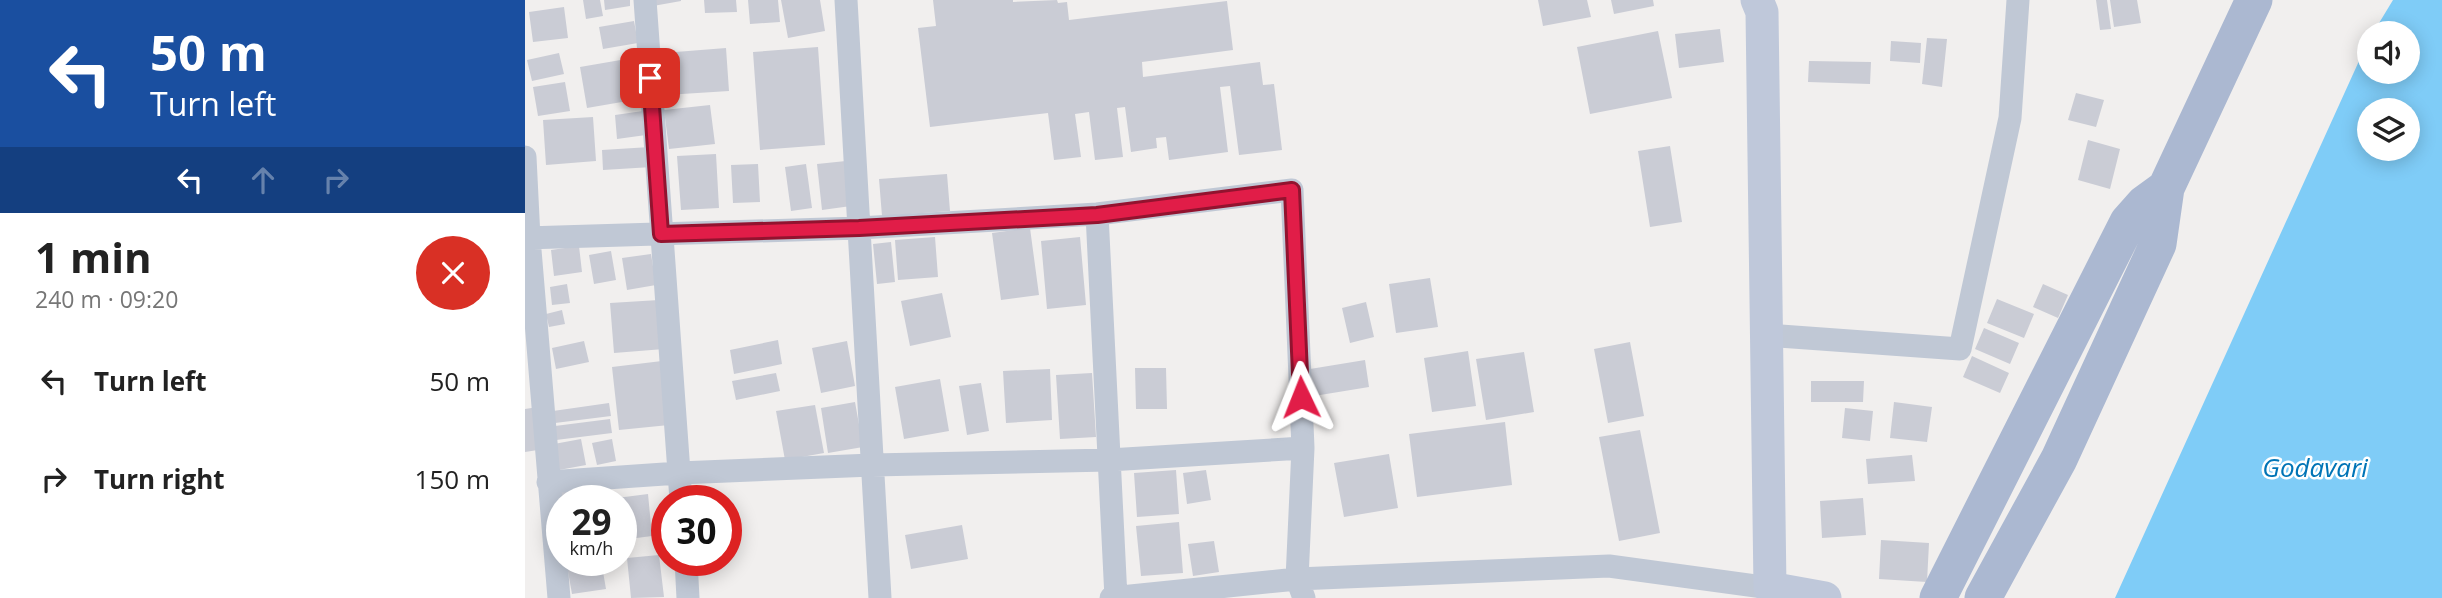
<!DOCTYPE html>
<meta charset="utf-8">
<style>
:root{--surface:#fff;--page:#f2f2f2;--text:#222;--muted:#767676}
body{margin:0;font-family:"Open Sans",sans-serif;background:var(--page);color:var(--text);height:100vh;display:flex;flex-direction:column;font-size:26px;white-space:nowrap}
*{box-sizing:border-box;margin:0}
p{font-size:23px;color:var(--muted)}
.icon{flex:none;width:38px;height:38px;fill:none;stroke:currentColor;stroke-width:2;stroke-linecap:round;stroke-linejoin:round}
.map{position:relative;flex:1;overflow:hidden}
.sheet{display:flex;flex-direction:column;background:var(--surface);width:525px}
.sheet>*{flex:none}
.top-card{background:#1a4fa0;color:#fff;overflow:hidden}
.controls{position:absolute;left:1832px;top:21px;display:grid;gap:14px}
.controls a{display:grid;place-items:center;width:63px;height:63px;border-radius:50%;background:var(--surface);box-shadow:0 4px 18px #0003;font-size:35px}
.speed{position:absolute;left:21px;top:485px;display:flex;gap:14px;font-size:35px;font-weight:700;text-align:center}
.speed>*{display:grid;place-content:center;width:91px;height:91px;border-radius:50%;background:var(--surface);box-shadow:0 4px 18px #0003;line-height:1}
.speed small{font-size:18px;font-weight:400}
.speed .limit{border:10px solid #d22;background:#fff;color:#111}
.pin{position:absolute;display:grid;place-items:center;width:60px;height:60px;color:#fff;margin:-30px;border-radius:14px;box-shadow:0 4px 10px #0006}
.me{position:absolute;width:77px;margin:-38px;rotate:358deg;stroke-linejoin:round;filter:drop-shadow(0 0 5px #0008)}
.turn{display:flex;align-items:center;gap:24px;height:147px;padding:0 35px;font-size:32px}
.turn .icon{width:91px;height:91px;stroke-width:2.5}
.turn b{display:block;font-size:49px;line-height:60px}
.lanes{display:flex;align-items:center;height:66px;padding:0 35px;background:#0003;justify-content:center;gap:35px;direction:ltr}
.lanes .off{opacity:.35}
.round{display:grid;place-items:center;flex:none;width:74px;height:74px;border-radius:37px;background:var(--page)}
.head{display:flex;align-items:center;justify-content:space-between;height:119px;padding:0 35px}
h1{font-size:42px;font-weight:700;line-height:52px}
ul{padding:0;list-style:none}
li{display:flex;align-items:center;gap:21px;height:98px;padding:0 35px}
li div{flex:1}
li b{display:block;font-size:26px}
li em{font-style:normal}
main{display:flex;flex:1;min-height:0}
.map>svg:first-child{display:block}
.water{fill:#7fccf7;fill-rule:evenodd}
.building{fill:#caccd5}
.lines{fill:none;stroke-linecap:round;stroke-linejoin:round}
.minor{stroke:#c0c8d5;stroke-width:23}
.secondary{stroke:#bfc8da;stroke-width:33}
.primary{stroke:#abb8d1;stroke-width:37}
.route-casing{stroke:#92132f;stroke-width:18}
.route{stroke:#e11d48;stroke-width:12}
.labels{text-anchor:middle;stroke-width:5;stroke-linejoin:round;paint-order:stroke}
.water-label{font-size:26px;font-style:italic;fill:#0074b6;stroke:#fff}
</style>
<main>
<section class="sheet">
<div class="top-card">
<div class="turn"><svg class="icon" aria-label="left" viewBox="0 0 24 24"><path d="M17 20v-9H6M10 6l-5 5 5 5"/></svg><div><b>50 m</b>Turn left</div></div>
<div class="lanes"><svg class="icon" aria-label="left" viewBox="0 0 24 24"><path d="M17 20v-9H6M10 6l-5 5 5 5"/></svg><svg class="icon off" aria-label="ahead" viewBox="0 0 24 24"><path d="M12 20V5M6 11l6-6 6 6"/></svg><svg class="icon off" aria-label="right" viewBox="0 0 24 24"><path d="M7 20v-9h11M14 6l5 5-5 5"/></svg></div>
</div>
<div class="head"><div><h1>1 min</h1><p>240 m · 09:20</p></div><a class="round" style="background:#d93025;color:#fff"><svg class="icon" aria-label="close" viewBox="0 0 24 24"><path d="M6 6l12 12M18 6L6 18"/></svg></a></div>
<ul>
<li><svg class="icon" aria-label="left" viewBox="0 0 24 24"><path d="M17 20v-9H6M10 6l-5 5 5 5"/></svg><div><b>Turn left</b></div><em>50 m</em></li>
<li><svg class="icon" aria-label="right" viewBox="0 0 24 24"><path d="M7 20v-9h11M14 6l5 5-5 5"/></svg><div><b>Turn right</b></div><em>150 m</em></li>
</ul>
</section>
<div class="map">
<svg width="1917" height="598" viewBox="0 0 1917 598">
<rect width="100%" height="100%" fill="#f1efee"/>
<path class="water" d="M1868,0H1917V598H1590L1844,39V72H1883V33H1848ZM1844,110H1883V149H1844Z"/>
<path class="building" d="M58,0H75L78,16L61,19Z
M79,0H105V6L80,10Z
M127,0H156V1L128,6Z
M179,0H211L212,12L180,13Z
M223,0H253L255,22L225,24Z
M256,0H295L300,31L263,38Z
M408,0H488V2L532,0L533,3L542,2L544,20L702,1L708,50L617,62L618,77L735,62L738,85L749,84L757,150L714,155L705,86L695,87L703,152L644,160L641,137L631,138L632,148L606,152L600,107L592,108L598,157L570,160L564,112L550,114L556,157L529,160L523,113L405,127L393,28L411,26Z
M1013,0H1062L1066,17L1018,26Z
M1086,0H1128L1129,6L1089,14Z
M1571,0H1582L1586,29L1575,30Z
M1585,0H1612L1616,23L1589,27Z
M39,7L43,38L8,42L4,12Z
M109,21L113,43L78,49L74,27Z
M1195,29L1199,62L1154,68L1150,34Z
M1133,31L1147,98L1065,114L1052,47Z
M1402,38L1422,39L1417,87L1397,84Z
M1366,41L1396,43L1395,63L1365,61Z
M293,47L300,145L235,150L228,52Z
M201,48L204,91L141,95L138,53Z
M34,53L39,74L7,81L2,60Z
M113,57L120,98L62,108L55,67Z
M1284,61L1346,62L1345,84L1283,82Z
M40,82L45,111L13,116L8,87Z
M1551,93L1579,100L1571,127L1543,120Z
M185,105L190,144L144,149L139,110Z
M118,111L121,135L92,139L90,115Z
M68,117L71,161L21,165L18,120Z
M1563,140L1595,149L1585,189L1553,180Z
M1145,146L1157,222L1125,227L1113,151Z
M125,147L127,167L78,170L77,150Z
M191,154L194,208L156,210L152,156Z
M321,161L326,206L297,210L292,164Z
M233,164L235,202L208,203L206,165Z
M281,164L287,208L266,211L260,167Z
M422,174L425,211L357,216L354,179Z
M505,228L514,295L476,300L467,233Z
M410,237L413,277L373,280L370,240Z
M555,237L561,305L522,309L516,241Z
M366,242L370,282L352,284L348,244Z
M54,246L57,272L29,276L26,250Z
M86,251L91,280L69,284L64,255Z
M126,254L131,285L102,290L97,258Z
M905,278L913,327L871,333L864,284Z
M42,284L45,303L27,305L25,287Z
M1518,284L1543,295L1533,318L1508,307Z
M417,293L426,337L385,346L376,301Z
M1472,299L1509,314L1499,338L1462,323Z
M134,300L139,349L89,353L85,303Z
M841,302L849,337L825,343L817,308Z
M37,310L40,324L24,327L21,314Z
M1459,328L1494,343L1485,364L1450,349Z
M253,340L257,364L209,374L205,350Z
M59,341L64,362L31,369L27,348Z
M322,341L330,386L296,393L287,348Z
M1105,342L1119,416L1083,423L1069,349Z
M943,351L951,406L907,412L899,358Z
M999,352L1009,412L961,420L951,359Z
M1447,356L1484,373L1475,393L1438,377Z
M840,360L844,387L789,396L785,369Z
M137,361L144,425L94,430L87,367Z
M610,368H641L642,409H611Z
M525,369L527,420L481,423L478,371Z
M251,373L255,391L211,400L207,381Z
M567,373L571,437L535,439L531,375Z
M415,379L424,431L379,439L370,387Z
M1286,381H1339L1338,402H1286Z
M456,383L464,431L442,435L434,386Z
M330,402L338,447L303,453L296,408Z
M1369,402L1407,407L1402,442L1365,438Z
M84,403L86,416L30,423L28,411Z
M290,405L299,453L260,460L251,411Z
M13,407L19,449L0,452V409Z
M1320,408L1348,411L1345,441L1317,438Z
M85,419L87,433L31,440L30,426Z
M980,422L987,485L892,497L884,434Z
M1115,430L1135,533L1094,541L1074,437Z
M56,439L61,465L34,470L29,444Z
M87,439L91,461L72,465L67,443Z
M864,454L873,508L819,517L809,463Z
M1387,455L1390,481L1343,484L1341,459Z
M651,470L654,514L612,517L609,473Z
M681,470L686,500L662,504L658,473Z
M55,485L57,500H35L33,488Z
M69,486L71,497L63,499L60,488Z
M123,494L127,536L96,540V500L84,499Z
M1338,498L1341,535L1297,538L1295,501Z
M654,522L658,573L616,576L611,526Z
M437,525L443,559L386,569L380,535Z
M1356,540L1404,543L1402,582L1354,579Z
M689,541L694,572L668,576L663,544Z
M134,555L139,597L106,598L102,558Z
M76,560L81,589L47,594L42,566Z"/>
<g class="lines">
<path class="minor" d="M120,0L156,500
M321,0L355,598
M0,157L4,238L34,598
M572,214L591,598
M0,238L334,228L572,214L767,190L778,448L772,579L779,598
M1241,335L1435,349L1485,118L1493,0
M23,482L154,473L347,465L584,460L778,448
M161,560L163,598
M586,598L772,579L1084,566L1245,588"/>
<path class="secondary" d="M1232,0L1237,12L1245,588L1300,598"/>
<path class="primary" d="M1413,598L1603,222L1619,204L1641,188
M1458,598L1534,459L1633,244L1641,188L1729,0"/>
</g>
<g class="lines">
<defs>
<path id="route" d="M125,78L136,234L334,228L572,215L767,190L776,397"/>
</defs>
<use href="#route" class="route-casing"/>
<use href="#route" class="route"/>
</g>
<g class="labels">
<g class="water-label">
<text x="1790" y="477">Godavari</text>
</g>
</g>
</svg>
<div class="controls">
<a><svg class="icon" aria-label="sound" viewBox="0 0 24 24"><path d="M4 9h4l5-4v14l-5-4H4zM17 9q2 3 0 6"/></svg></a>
<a><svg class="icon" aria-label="layers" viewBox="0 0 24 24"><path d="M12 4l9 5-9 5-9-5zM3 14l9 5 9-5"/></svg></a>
</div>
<div class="speed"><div>29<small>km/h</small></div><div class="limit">30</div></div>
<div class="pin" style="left:125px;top:78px;background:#d93025"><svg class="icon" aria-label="arrive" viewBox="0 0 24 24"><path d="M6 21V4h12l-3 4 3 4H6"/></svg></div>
<svg class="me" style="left:776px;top:397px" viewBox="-20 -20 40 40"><path d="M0-17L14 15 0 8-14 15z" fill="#e11d48" stroke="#fff" stroke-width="4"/></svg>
</div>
</main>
